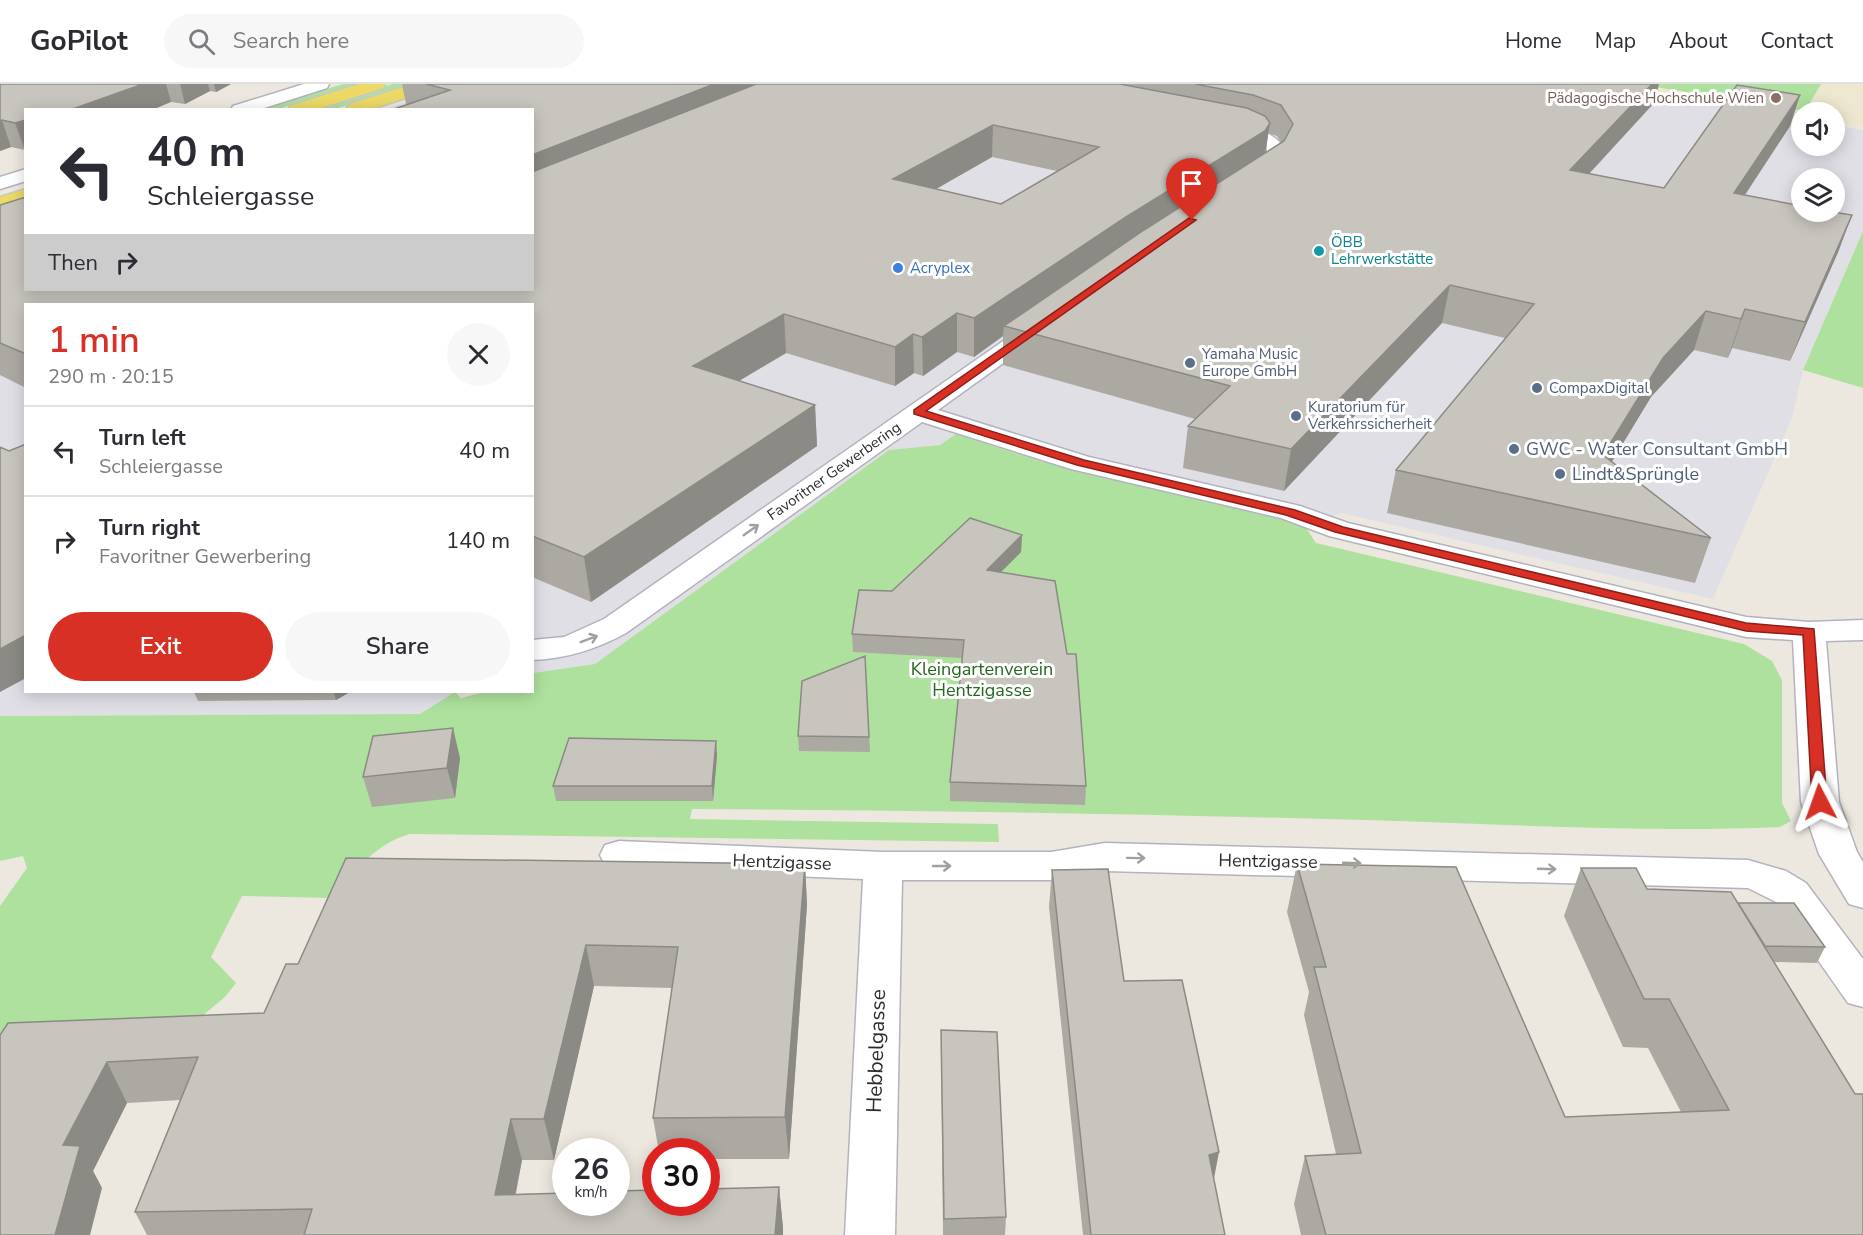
<!DOCTYPE html>
<meta charset="utf-8">
<style>
:root{--surface:#fff;--page:#f7f7f7;--text:#2b2b33;--muted:#7c7c81;--line:#e1e1e2;--accent:#d93025}
body{margin:0;font-family:"Nunito Sans",sans-serif;background:var(--page);color:var(--text);height:100vh;display:flex;flex-direction:column;font-size:22px;white-space:nowrap}
*{box-sizing:border-box;margin:0}
p{font-size:20px;color:var(--muted)}
.icon{flex:none;width:33px;height:33px;fill:none;stroke:currentColor;stroke-width:2;stroke-linecap:round;stroke-linejoin:round}
.map{position:relative;flex:1;overflow:hidden}
.side{position:absolute;left:24px;top:219px;width:510px;height:390px;display:flex;flex-direction:column;background:var(--surface);border-radius:0px;box-shadow:0 3px 15px #0003}
.side>*{flex:none}
.hud{position:absolute;left:24px;top:24px;width:510px;height:183px;border-radius:0px;box-shadow:0 3px 15px #0003;background:#fff;color:var(--text);overflow:hidden}
.controls{position:absolute;left:1791px;top:18px;display:grid;gap:12px}
.controls a{display:grid;place-items:center;width:54px;height:54px;border-radius:50%;background:var(--surface);box-shadow:0 3px 15px #0003;font-size:30px}
.speed{position:absolute;left:552px;top:1054px;display:flex;gap:12px;font-size:30px;font-weight:700;text-align:center}
.speed>*{display:grid;place-content:center;width:78px;height:78px;border-radius:50%;background:var(--surface);box-shadow:0 3px 15px #0003;line-height:1}
.speed small{font-size:15px;font-weight:400}
.speed .limit{border:9px solid #d22;background:#fff;color:#111}
.pin{position:absolute;display:grid;place-items:center;width:51px;height:51px;color:#fff;margin:-62px -26px;border-radius:50% 50% 50% 0;rotate:-45deg;box-shadow:0 0 6px #0007}
.pin .icon{rotate:45deg}
.me{position:absolute;width:66px;margin:-33px;rotate:356deg;stroke-linejoin:round;filter:drop-shadow(0 0 4px #0008)}
.turn{display:flex;align-items:center;gap:21px;height:126px;padding:0 24px;font-size:27px}
.turn .icon{width:78px;height:78px;stroke-width:2.5}
.turn b{display:block;font-size:42px;line-height:51px}
.then{display:flex;align-items:center;height:57px;padding:0 24px;background:#0003;gap:12px;font-size:22px}
.round{display:grid;place-items:center;flex:none;width:63px;height:63px;border-radius:32px;background:var(--page)}
.headline{display:flex;align-items:center;justify-content:space-between;height:102px;padding:0 24px}
h1{font-size:36px;font-weight:600;line-height:45px;color:var(--accent)}
.action{display:flex;gap:12px;margin-top:auto;padding:12px 24px}
.action a{flex:1;height:69px;border-radius:36px;background:var(--accent);color:#fff;font-size:24px;font-weight:600;line-height:69px;text-align:center}
.action a+a{background:var(--page);color:var(--text)}
ul{padding:0;list-style:none}
li{display:flex;align-items:center;gap:18px;height:90px;padding:0 24px;border-top:2px solid var(--line)}
li div{flex:1}
li b{display:block;font-size:22px}
li em{font-style:normal}
header{display:flex;align-items:center;gap:36px;box-sizing:border-box;height:84px;padding:0 30px;background:var(--surface);border-bottom:2px solid var(--line)}
header strong{font-size:28px}
nav{display:flex;gap:33px;margin-inline-start:auto;font-size:21px}
.search{width:420px;height:54px;background:var(--page);display:flex;align-items:center;gap:15px;box-sizing:border-box;padding:0 21px;border-radius:33px;color:var(--muted);font-size:22px}
.map>svg:first-child{display:block}
.industrial{fill:#e1dfe6;fill-rule:evenodd}
.education{fill:#ede7cf}
.green{fill:#aee19d}
.lines{fill:none;stroke-linecap:round;stroke-linejoin:round}
.minor-casing{stroke:#b2b3bf;stroke-width:3}
.major-casing{stroke:#c8c8c8;stroke-width:3}
.minor{fill:#fff;fill-rule:evenodd}
.major{fill:#ecda65;fill-rule:evenodd}
.wall{fill:#aca9a3;fill-rule:evenodd}
.shaded-wall{fill:#8c8a85}
.building{fill:#c8c5be;stroke:#8c8a85;stroke-width:1.5;fill-rule:evenodd}
.oneway{stroke:#a0a0a0}
.route{fill:#d93025;stroke:#8d1f18;stroke-width:1.5}
.education-dot{fill:#8d6e63;stroke:#fff;stroke-width:2}
.culture-dot{fill:#0f9aa8;stroke:#fff;stroke-width:2}
.shop-dot{fill:#3f7fe0;stroke:#fff;stroke-width:2}
.service-dot{fill:#5c6f8a;stroke:#fff;stroke-width:2}
.labels{text-anchor:middle;stroke-width:6;stroke-linejoin:round;paint-order:stroke}
.far-education-label{font-size:15px;fill:#785e54;stroke:#fff;text-anchor:end}
.far-culture-label{font-size:15px;fill:#0d838f;stroke:#fff;text-anchor:start}
.far-shop-label{font-size:15px;fill:#366cbe;stroke:#fff;text-anchor:start}
.far-service-label{font-size:15px;fill:#4e5e75;stroke:#fff;text-anchor:start}
.far-street-label{font-size:15px;fill:#2c2c2c;stroke:#fff}
.service-label{font-size:18px;fill:#4e5e75;stroke:#fff;text-anchor:start}
.park-label{font-size:18px;fill:#25671d;stroke:#fff}
.street-label{font-size:18px;fill:#2c2c2c;stroke:#fff}
.near-street-label{font-size:21px;fill:#2c2c2c;stroke:#fff}
</style>
<header>
<strong>GoPilot</strong>
<div class="search"><svg class="icon" aria-label="search" viewBox="0 0 24 24"><circle cx="10" cy="10" r="6"/><path d="M15 15l6 6"/></svg>Search here</div>
<nav><a>Home</a><a>Map</a><a>About</a><a>Contact</a></nav>
</header>
<div class="map">
<svg width="1863" height="1151" viewBox="0 0 1863 1151">
<rect width="100%" height="100%" fill="#ede8df"/>
<path class="industrial" d="M460,0H1583L1801,36L1802,62H1834L1835,41L1863,46V147L1803,286L1792,334L1713,515L1341,429L1304,441L1040,377L956,350L940,361L889,366L595,580L533,589L532,220H26V608H455L420,630L0,632V153L26,206H532V26L385,25ZM1802,94H1834V128H1802Z"/>
<path class="education" d="M1601,0H1863V43L1835,38L1834,28H1802L1801,33Z"/>
<path class="green" d="M343,0H360L278,25L259,26Z
M392,0H414L335,25L312,26Z
M1637,0H1821L1805,27Z
M1863,147V304L1803,286Z
M956,350L1040,377L1304,441L1316,459L1744,560L1772,577L1782,596V719L1791,737L1780,743C1641,749 1504,740 1365,736C1140,730 916,726 692,725L690,735L998,740L999,758L410,750C376,759 354,788 332,814L242,812L211,873L236,899L225,913L196,937L0,1026V822L27,784L23,772L0,777V632L420,630L455,608L461,614L485,608H532L533,589L595,580L889,366L940,361Z"/>
<g class="lines">
<defs>
<path id="minor" d="M304,0H329L327,4L258,26H231L233,22Z
M1225,39C1247,42 1272,45 1285,65L1282,83L1260,100H1246L1243,96L1266,77L1267,66L1247,54L1219,48L1216,44Z
M26,85V97L0,105V93Z
M1040,235L1048,237L1052,242L1048,247L938,326L1089,373L1300,422L1348,439L1746,533L1809,538L1863,536V556L1826,557L1839,718L1857,768L1863,778V824L1849,820L1819,770L1801,718L1793,556L1746,553L1329,452L1281,434L1071,385L922,338L626,549C597,565 566,575 532,576V556L564,553L604,535L1032,237Z
M619,757L883,768H1051L1105,759L1748,776L1786,787L1806,799L1863,875V923L1848,919L1778,819L1748,804L1105,787L1051,796H902L895,1151H845L863,795L619,785L605,781L600,771L605,761Z"/>
<path id="major" d="M360,0H385L383,4L315,26H288L290,22Z
M413,0H438L436,4L369,26L347,24L350,20Z
M26,105V118L0,126V113Z"/>
</defs>
<use href="#minor" class="minor-casing"/>
<use href="#major" class="major-casing"/>
<use href="#minor" class="minor"/>
<use href="#major" class="major"/>
</g>
<path class="wall" d="M0,0H231L216,8L210,7L185,20L171,18L26,26L25,66L11,63L0,67Z
M402,0H1659L1654,19L1589,90L1664,104L1800,11L1790,42L1745,111L1839,166L1790,277L1732,264L1728,274L1694,266L1651,313L1611,378L1711,454L1695,499L1387,429L1396,386L1505,254L1442,239L1284,407L1183,384L1188,342L1195,335L1003,281V252L974,273L957,268L923,292L914,289L895,302L786,269L739,297L815,321L817,362L591,518L532,493V220H26V304L0,291V121L26,206H532L406,20ZM1268,49L1277,52L1281,59L1266,69ZM992,73L1057,87L1001,120L936,105Z
M1022,451L1021,468L1001,488L1086,702L1085,721L950,717V698L962,574L853,568L852,550L892,507Z
M865,572L870,668L799,667L798,652Z
M194,608H350L336,616L198,617Z
M716,657L717,672L713,717H556L553,702Z
M460,674L455,714L372,723L363,693Z
M805,780L807,821L789,1075H706V1068H659L653,1034L672,904L594,902L554,1076H522L516,1110L779,1103L783,1144V1151H147L135,1128L180,1016L127,1019L93,1087L102,1104L0,951L264,929L298,880Z
M1297,780L1565,1033L1681,1028L1648,964L1623,963L1564,832L1581,784L1647,805L1738,819L1825,863L1817,879L1774,878L1863,1151H1301L1294,1120L1305,1072L1336,1070L1304,931L1309,908L1287,828Z
M1052,786L1124,897L1214,1096L1225,1151H1083L1049,823Z
M941,946L1006,1133L1005,1151H943Z"/>
<path class="shaded-wall" d="M143,0H166L171,18L152,26H70Z
M180,0H208L210,7L185,20Z
M214,0H231L216,8Z
M714,0H790L532,106V71Z
M1652,0H1659L1654,19L1561,120L1570,86Z
M1800,11L1790,42L1723,144L1734,109Z
M2,36L11,63L0,67V37Z
M26,36V66H25L15,39Z
M1270,39L1265,71L1004,242L1003,252L974,273V234L1126,133Z
M993,41L992,73L894,129L893,95Z
M1852,131L1839,166L1790,277L1805,238Z
M1450,201L1442,239L1284,407L1291,365Z
M1745,225L1732,264L1728,274L1741,235Z
M1706,227L1694,266L1651,313L1590,414L1603,371L1663,274Z
M957,229V268L923,292L922,253Z
M784,230L786,269L697,322L693,282Z
M913,250L914,289L895,302V263Z
M815,321L817,362L591,518L584,473Z
M1022,451L1021,468L986,503L987,486Z
M26,551V594L0,608V565Z
M334,608H350L336,616Z
M453,644L460,674L455,714L447,684Z
M716,657L717,672L713,717L712,702Z
M805,780L807,821L789,1075L785,1033Z
M586,861L594,902L554,1076L544,1035Z
M107,978L127,1019L93,1087L102,1104L90,1151H55L63,1061Z
M511,1035L522,1076L507,1151L495,1111Z
M1219,1068L1212,1105L1209,1071Z
M779,1103L783,1144V1151H775Z"/>
<path class="building" d="M0,0H143L70,26H26V36L15,39L2,36L0,37Z
M426,0H714L532,71V26H391L450,6Z
M756,0H1120L1247,24L1265,32L1270,39L1265,47L1126,133L974,234L957,229L922,253L913,250L895,263L784,230L693,282L815,321L584,473L532,452V220H26V270L0,259V121L26,113V206H532V88ZM993,41L1099,63L1001,120L893,95Z
M1195,0H1652L1570,86L1664,104L1737,1L1800,11L1734,109L1802,122V128H1833L1852,131L1805,238L1745,225L1741,235L1706,227L1663,274L1603,371L1711,454L1396,386L1534,220L1450,201L1291,365L1188,342L1230,302L1004,242L1144,146L1284,57L1293,40L1281,21L1253,11Z
M26,360V551L0,565V363L9,367Z
M970,434L1022,451L987,486L1055,497L1067,570H1076L1086,702L950,698L964,556L852,550L859,506L892,507Z
M865,572L869,653L798,652L802,597Z
M453,644L447,684L363,693L373,652Z
M569,654L716,657L712,702H553Z
M346,774L805,780L785,1033L653,1034L678,863L586,861L544,1035H511L495,1111L566,1109V1119H616V1107L656,1106V1119H706V1105L779,1103L775,1151H304L312,1125L135,1128L198,973L107,978L63,1061L80,1062L55,1151H0V951L8,939L264,929L286,880H298Z
M1297,780L1456,783L1565,1033L1729,1026L1669,915H1644L1581,784H1636L1647,805L1731,808L1855,1010H1863V1151H1326L1305,1072L1361,1069L1314,883H1326Z
M1108,785L1124,897L1182,896L1219,1068L1209,1071L1225,1151H1091L1052,786Z
M1738,819H1794L1825,863L1765,862Z
M941,946L997,948L1006,1133L944,1135Z"/>
<defs><path id="oneway-shaft" d="M-6 0H5M1.5-3L5.5 0L1.5 3" fill="none" stroke-width="1.6" stroke-linecap="round" stroke-linejoin="round" transform="scale(1.5)"/></defs>
<g class="oneway">
<use href="#oneway-shaft" transform="translate(751 446) rotate(-35)"/>
<use href="#oneway-shaft" transform="translate(589 555) rotate(-20)"/>
<use href="#oneway-shaft" transform="translate(1136 774) rotate(1)"/>
<use href="#oneway-shaft" transform="translate(1352 779) rotate(2)"/>
<use href="#oneway-shaft" transform="translate(942 782)"/>
<use href="#oneway-shaft" transform="translate(1547 785) rotate(2)"/>
</g>
<path class="route" d="M1189,134L1196,136L926,327L1084,376L1295,426L1343,443L1746,539L1814,545L1827,718L1825,721H1814L1812,718L1803,551L1746,547L1335,448L1286,431L1077,381L914,330V326Z"/>
<circle class="education-dot" cx="1776" cy="14" r="6"/>
<circle class="culture-dot" cx="1319" cy="167" r="6"/>
<circle class="shop-dot" cx="898" cy="184" r="6"/>
<g class="service-dot">
<circle cx="1190" cy="279" r="6"/>
<circle cx="1537" cy="304" r="6"/>
<circle cx="1296" cy="332" r="6"/>
<circle cx="1514" cy="365" r="6"/>
<circle cx="1560" cy="390" r="6"/>
</g>
<g class="labels">
<g class="far-education-label">
<text x="1764" y="19">Pädagogische Hochschule Wien</text>
</g>
<g class="far-culture-label">
<text x="1331" y="163">ÖBB<tspan x="1331" dy="17">Lehrwerkstätte</tspan></text>
</g>
<g class="far-shop-label">
<text x="910" y="189">Acryplex</text>
</g>
<g class="far-service-label">
<text x="1202" y="275">Yamaha Music<tspan x="1202" dy="17">Europe GmbH</tspan></text>
<text x="1549" y="309">CompaxDigital</text>
<text x="1308" y="328">Kuratorium für<tspan x="1308" dy="17">Verkehrssicherheit</tspan></text>
</g>
<g class="far-street-label">
<text transform="translate(834 387) rotate(-35)" y="5">Favoritner Gewerbering</text>
</g>
<g class="service-label">
<text x="1526" y="371">GWC - Water Consultant GmbH</text>
<text x="1572" y="396">Lindt&amp;Sprüngle</text>
</g>
<g class="park-label">
<text x="982" y="591">Kleingartenverein<tspan x="982" dy="21">Hentzigasse</tspan></text>
</g>
<g class="street-label">
<text transform="translate(1268 777) rotate(1)" y="6">Hentzigasse</text>
<text transform="translate(782 778) rotate(2)" y="6">Hentzigasse</text>
</g>
<g class="near-street-label">
<text transform="translate(876 967) rotate(-88)" y="7">Hebbelgasse</text>
</g>
</g>
</svg>
<div class="controls">
<a><svg class="icon" aria-label="sound" viewBox="0 0 24 24"><path d="M4 9h4l5-4v14l-5-4H4zM17 9q2 3 0 6"/></svg></a>
<a><svg class="icon" aria-label="layers" viewBox="0 0 24 24"><path d="M12 4l9 5-9 5-9-5zM3 14l9 5 9-5"/></svg></a>
</div>
<div class="speed"><div>26<small>km/h</small></div><div class="limit">30</div></div>
<div class="pin" style="left:1192px;top:136px;background:#d93025"><svg class="icon" aria-label="arrive" viewBox="0 0 24 24"><path d="M6 21V4h12l-3 4 3 4H6"/></svg></div>
<svg class="me" style="left:1820px;top:718px" viewBox="-20 -20 40 40"><path d="M0-17L14 15 0 8-14 15z" fill="#d93025" stroke="#fff" stroke-width="4"/></svg>
<div class="hud">
<div class="turn"><svg class="icon" aria-label="left" viewBox="0 0 24 24"><path d="M17 20v-9H6M10 6l-5 5 5 5"/></svg><div><b>40 m</b>Schleiergasse</div></div>
<div class="then">Then<svg class="icon" aria-label="right" viewBox="0 0 24 24"><path d="M7 20v-9h11M14 6l5 5-5 5"/></svg></div>
</div>
<section class="side">
<div class="headline"><div><h1>1 min</h1><p>290 m · 20:15</p></div><a class="round"><svg class="icon" aria-label="close" viewBox="0 0 24 24"><path d="M6 6l12 12M18 6L6 18"/></svg></a></div>
<ul>
<li><svg class="icon" aria-label="left" viewBox="0 0 24 24"><path d="M17 20v-9H6M10 6l-5 5 5 5"/></svg><div><b>Turn left</b><p>Schleiergasse</p></div><em>40 m</em></li>
<li><svg class="icon" aria-label="right" viewBox="0 0 24 24"><path d="M7 20v-9h11M14 6l5 5-5 5"/></svg><div><b>Turn right</b><p>Favoritner Gewerbering</p></div><em>140 m</em></li>
</ul>
<div class="action"><a>Exit</a><a>Share</a></div>
</section>
</div>
